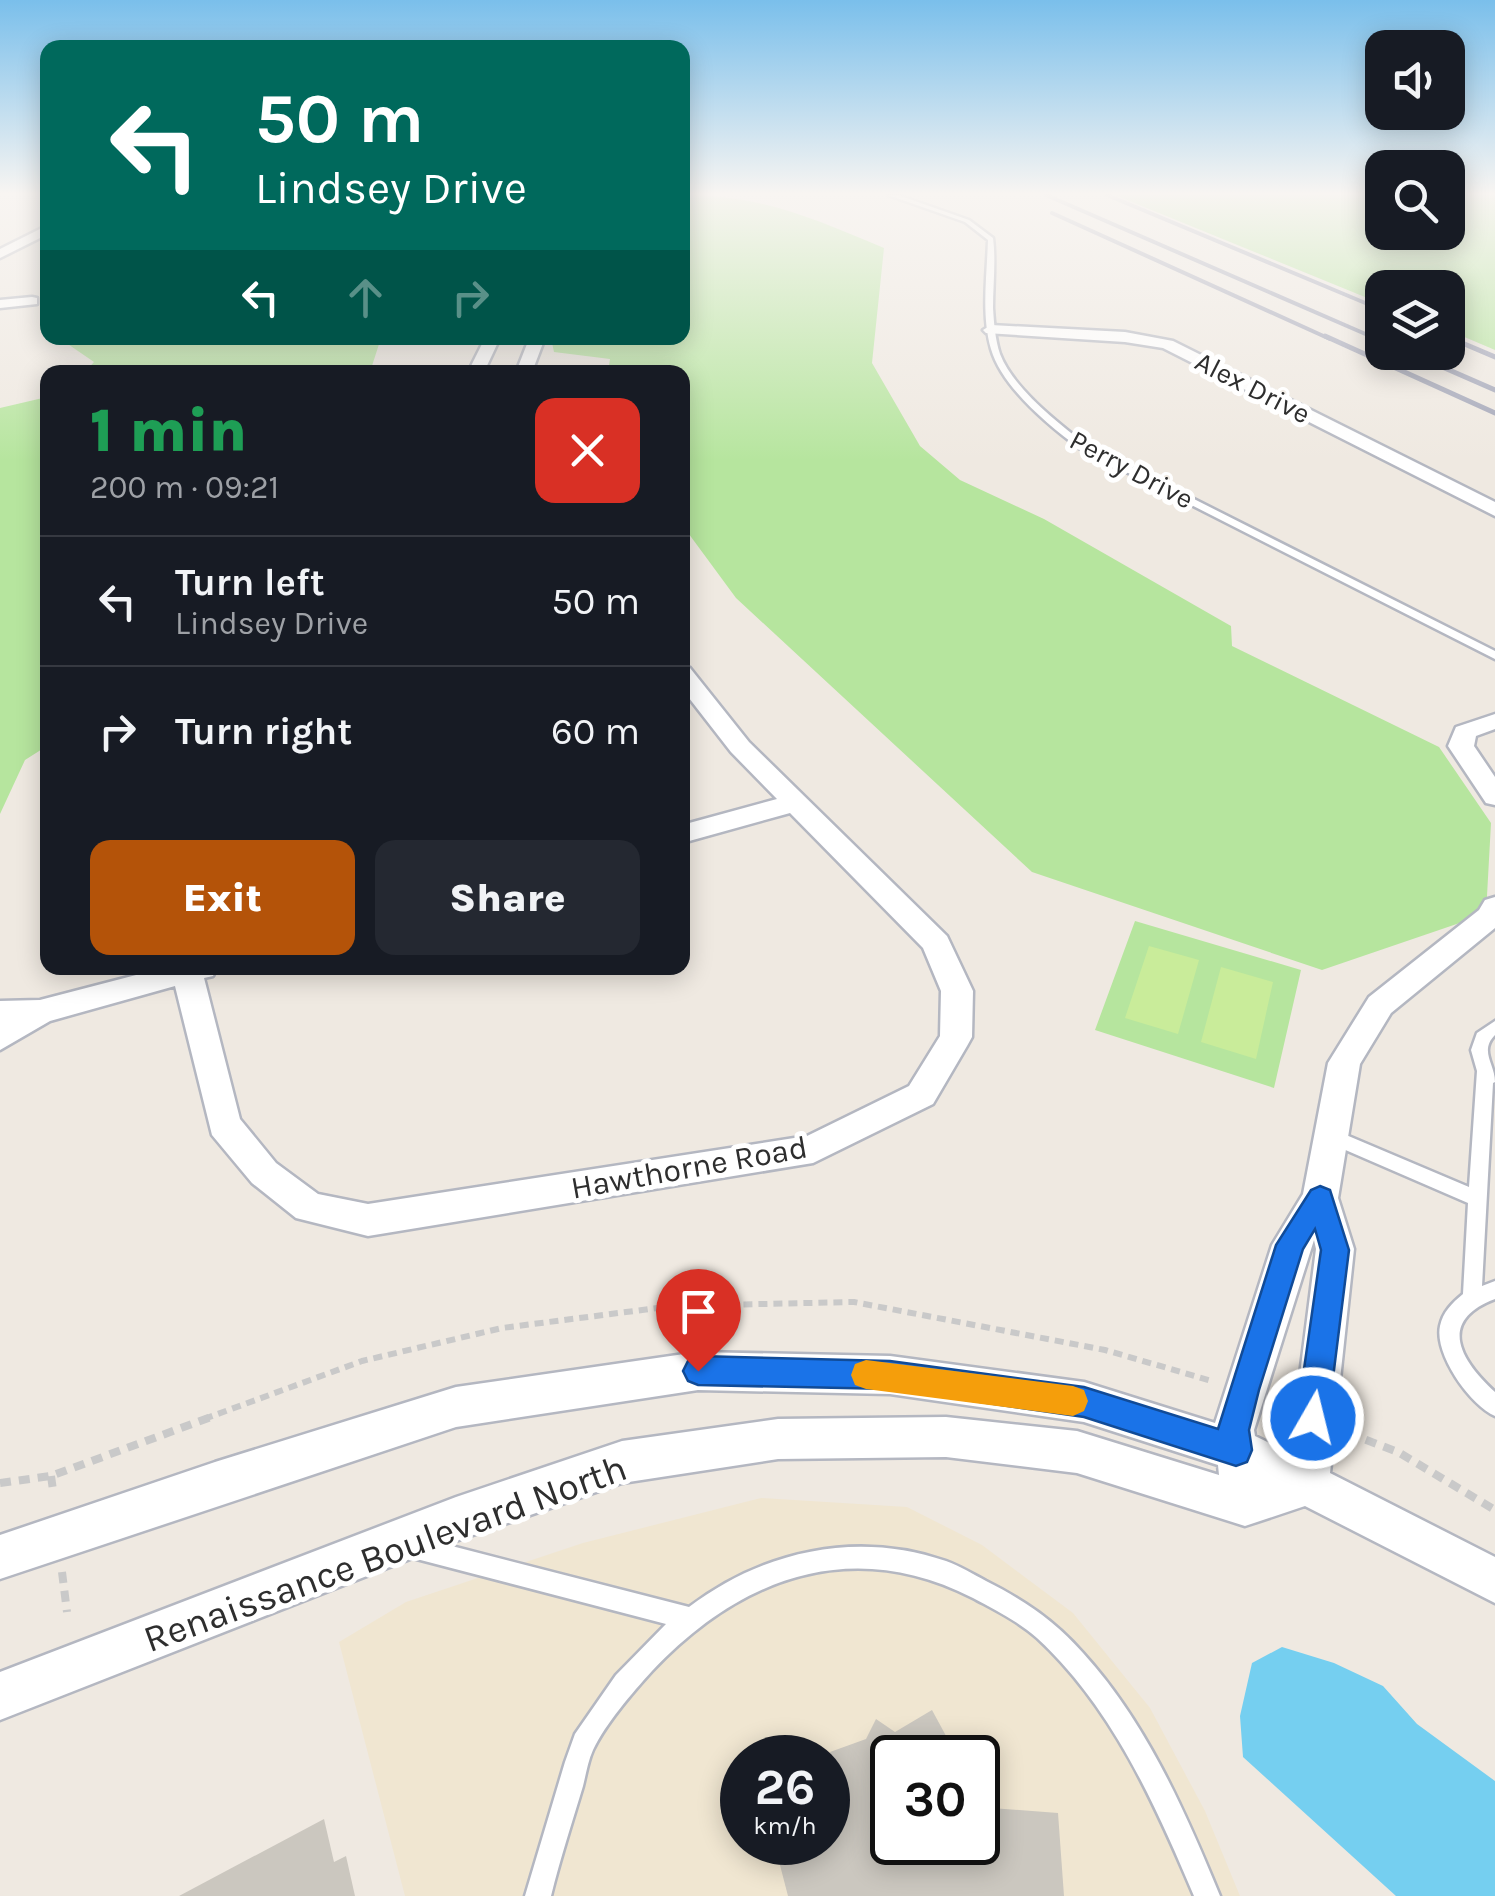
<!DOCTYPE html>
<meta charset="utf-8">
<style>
:root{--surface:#171b24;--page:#242831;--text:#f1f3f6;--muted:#9ea1a6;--line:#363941;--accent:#b45309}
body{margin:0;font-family:Karla,sans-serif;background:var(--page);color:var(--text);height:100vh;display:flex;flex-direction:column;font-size:38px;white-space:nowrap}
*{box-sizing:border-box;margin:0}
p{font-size:32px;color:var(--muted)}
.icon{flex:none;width:55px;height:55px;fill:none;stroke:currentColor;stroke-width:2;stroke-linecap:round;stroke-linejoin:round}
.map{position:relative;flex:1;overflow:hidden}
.side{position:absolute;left:40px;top:365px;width:650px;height:610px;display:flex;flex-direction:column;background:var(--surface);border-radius:20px;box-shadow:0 5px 25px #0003}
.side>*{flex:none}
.hud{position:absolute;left:40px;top:40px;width:650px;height:305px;border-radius:20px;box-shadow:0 5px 25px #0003;background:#00695c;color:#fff;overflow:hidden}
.tools{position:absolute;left:1365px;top:30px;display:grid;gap:20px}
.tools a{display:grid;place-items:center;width:100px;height:100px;border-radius:20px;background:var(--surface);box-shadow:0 5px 25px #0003;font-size:50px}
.speed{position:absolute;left:720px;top:1735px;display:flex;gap:20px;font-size:50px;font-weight:700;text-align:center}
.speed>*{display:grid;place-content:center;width:130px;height:130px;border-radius:50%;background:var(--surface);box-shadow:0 5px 25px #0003;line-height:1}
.speed small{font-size:25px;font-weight:400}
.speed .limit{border:5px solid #111;border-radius:15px;background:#fff;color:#111}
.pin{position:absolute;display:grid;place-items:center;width:85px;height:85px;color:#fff;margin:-102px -42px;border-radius:50% 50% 50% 0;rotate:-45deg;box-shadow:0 0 10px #0007}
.pin .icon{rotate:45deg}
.me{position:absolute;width:110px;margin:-55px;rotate:8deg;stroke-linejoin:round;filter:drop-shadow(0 0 8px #0008)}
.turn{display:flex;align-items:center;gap:35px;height:210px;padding:0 50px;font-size:45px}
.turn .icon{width:130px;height:130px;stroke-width:2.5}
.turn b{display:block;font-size:70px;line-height:85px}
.lanes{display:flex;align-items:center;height:95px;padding:0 50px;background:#0003;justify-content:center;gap:50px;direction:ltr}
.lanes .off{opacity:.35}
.round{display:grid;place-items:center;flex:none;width:105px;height:105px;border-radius:20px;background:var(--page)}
.headline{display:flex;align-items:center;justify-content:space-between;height:170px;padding:0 50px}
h1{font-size:60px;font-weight:800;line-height:75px;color:#1e9e55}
.cta{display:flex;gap:20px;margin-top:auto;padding:20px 50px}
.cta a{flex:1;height:115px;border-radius:20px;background:var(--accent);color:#fff;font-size:40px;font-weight:800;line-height:115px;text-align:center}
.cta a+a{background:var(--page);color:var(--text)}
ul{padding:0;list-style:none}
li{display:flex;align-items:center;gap:30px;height:130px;padding:0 50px;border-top:2px solid var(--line)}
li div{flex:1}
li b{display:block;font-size:38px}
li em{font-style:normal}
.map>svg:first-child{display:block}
.education{fill:#f0e6d1;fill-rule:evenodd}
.green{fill:#b6e59e}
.pitch{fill:#c9ec9a}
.water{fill:#75cff0}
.building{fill:#cbc7bf}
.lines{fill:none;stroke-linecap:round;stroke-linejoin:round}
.service-casing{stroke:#b4b7c1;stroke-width:5}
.minor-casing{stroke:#b4b7c1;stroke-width:5}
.path-far1{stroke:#c9c9c9;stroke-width:6;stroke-dasharray:9 6;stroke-linecap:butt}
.path{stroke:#c9c9c9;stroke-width:8;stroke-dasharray:11 8;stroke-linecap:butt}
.service{fill:#fff;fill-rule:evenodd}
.minor{fill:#fff;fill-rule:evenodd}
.rail-far1{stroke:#a3a6b8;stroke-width:4}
.rail{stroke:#a3a6b8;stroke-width:5}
.route{fill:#1a73e8;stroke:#114b97;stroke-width:2.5}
.slow{fill:#f59e0b}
.labels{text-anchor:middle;stroke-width:10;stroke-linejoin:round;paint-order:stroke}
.far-street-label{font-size:28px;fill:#2e2e2e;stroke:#fff}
.street-label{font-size:32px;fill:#2e2e2e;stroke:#fff}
.near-street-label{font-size:38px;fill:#2e2e2e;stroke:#fff}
</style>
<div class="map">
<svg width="1495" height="1896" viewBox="0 0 1495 1896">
<rect width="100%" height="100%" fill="#efe9e1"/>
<path class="education" d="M761,1498L907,1507L982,1545L1073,1613L1150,1708L1205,1811L1240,1896H405L339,1642L406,1602L583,1543ZM742,1758H828V1842H742ZM892,1758H978V1842H892Z"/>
<path class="green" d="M683,195C762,195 812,218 884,248L872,363L920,446L960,480L1044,519L1231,626L1232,646L1439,747L1491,823L1486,914L1322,970L1032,872L736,598L683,526L682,372H608L610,359L554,352L551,338H682Z
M1115,195H1382V232H1448V195H1495V350L1448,330V288H1382V304Z
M59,338H381L370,372H85L94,362Z
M47,397V746L25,760L0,814V408Z
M1135,921L1301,970L1274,1088L1095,1030Z"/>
<path class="pitch" d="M1149,946L1199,960L1178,1034L1125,1018Z
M1221,967L1273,982L1256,1059L1201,1042Z"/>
<path class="water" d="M1282,1647L1334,1663L1383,1686L1417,1724L1495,1781V1896H1396L1243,1757L1240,1716L1252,1663Z"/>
<path class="building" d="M932,1710L958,1758H892V1842H978V1807L1058,1813L1064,1896H788L774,1842H828V1765L833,1763L830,1752L866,1739L876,1719L895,1732Z
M324,1819L334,1862L346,1856L355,1896H179Z"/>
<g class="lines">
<defs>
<path id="service" d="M888,195H898L969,220L993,238C996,260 993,285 993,308C994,323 995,339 1000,354C1013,388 1057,422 1085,444L1495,651V659L1079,448C1048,425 1002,387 991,349C981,315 987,275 988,240L965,222Z
M1495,1021V1035C1479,1051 1495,1064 1495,1082L1493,1083L1482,1286L1495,1281V1299C1437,1321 1460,1360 1495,1392V1416C1470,1405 1434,1354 1440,1326C1443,1312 1452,1303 1463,1294L1468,1203L1327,1142L1324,1137L1327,1132L1333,1130L1339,1132L1469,1187L1477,1071L1471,1050L1477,1033Z
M409,1535L689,1607C763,1551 856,1530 946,1561C960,1566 973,1574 986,1581C1024,1600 1055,1621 1083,1653C1146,1722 1185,1811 1220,1896H1194C1155,1804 1112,1707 1037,1638C1018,1621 995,1610 973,1598C852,1536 741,1577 652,1671C632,1693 606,1723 593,1750C588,1761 586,1774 583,1786C572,1823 560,1859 551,1896H525L565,1762L575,1734L616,1675L666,1624L409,1557L401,1554L398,1546L401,1538Z"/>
<path id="minor" d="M48,225V234L0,258V249Z
M32,297L37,298V304L0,308V300Z
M991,325L1125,332L1173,341L1495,502V516L1163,348L1125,342L986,333L983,330Z
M485,338H500L484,372H468Z
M520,338H537L543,343L532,372H516L527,344Z
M682,666L690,668L749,742L947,936L973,991L972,1037L967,1046L933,1104L813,1163L368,1236L296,1218L252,1183L212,1135L175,986L50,1021L0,1050V1001L40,1000L163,968H217L213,976L204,978L240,1119L276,1163L318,1194L368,1204L807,1136L909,1086L940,1036L941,991L923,948L790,813L682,843V825L777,799L731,752L682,689Z
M1495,714V729L1476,736L1474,746L1495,777V805L1486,803L1448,746L1456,727Z
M1495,897V928L1391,1013L1360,1064L1338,1198L1354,1249L1330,1473L1495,1557V1603L1305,1506L1245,1526L1077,1473L946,1457L778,1459L622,1483L456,1541L0,1720V1672L456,1497L622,1441L778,1419L946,1417L1077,1431L1219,1475L1218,1465L1084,1422L890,1394L698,1390L456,1427L0,1579V1535L215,1462L456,1387L698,1352L890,1356L1084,1382L1215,1423L1272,1245L1303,1194L1328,1063L1369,997L1479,910L1485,900ZM1314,1240L1316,1249L1290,1453L1255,1436L1254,1430Z"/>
</defs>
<use href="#service" class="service-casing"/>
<use href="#minor" class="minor-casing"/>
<path class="path-far1" d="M204,1419L362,1361L502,1328L673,1306L854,1302L1105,1350L1212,1381"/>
<path class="path" d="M1348,1433L1398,1452L1495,1510
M51,1476L53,1490
M0,1483L51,1476L211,1417
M62,1572L67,1612"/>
<use href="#service" class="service"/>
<use href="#minor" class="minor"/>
<path class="rail-far1" d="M1046,195L1377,339
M1107,195L1382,310
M1052,213L1330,339
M1448,337L1452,339"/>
<path class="rail" d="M1325,336L1495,413
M1371,336L1382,341
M1448,337L1495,357
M1408,352L1495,390"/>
</g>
<linearGradient id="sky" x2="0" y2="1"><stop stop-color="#7abfeb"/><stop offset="0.42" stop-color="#f8f5f2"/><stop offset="1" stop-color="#f8f5f2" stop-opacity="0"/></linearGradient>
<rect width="1495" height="461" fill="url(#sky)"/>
<path class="route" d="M1320,1186L1330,1190L1349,1250L1328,1418L1324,1429L1313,1434L1302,1429L1297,1418L1321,1250L1315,1229L1303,1249L1259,1390L1249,1430L1252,1450L1247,1462L1236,1466L1084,1417L890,1389L698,1385L688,1381L683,1371L688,1361L698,1356L890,1361L1084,1387L1218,1429L1276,1245L1311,1190Z"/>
<path class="slow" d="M866,1360L1073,1386L1084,1390L1088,1401L1084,1411L1073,1416L866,1389L855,1385L851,1375L855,1364Z"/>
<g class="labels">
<g class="far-street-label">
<text transform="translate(1253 387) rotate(27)" y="10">Alex Drive</text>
<text transform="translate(1132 469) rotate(28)" y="10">Perry Drive</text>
</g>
<g class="street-label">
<text transform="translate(689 1167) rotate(-10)" y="11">Hawthorne Road</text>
</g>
<g class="near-street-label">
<text transform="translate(385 1553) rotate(-20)" y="13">Renaissance Boulevard North</text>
</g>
</g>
</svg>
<div class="tools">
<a><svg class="icon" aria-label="sound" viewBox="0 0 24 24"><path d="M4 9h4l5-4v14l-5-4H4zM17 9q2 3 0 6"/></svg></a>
<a><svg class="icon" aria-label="search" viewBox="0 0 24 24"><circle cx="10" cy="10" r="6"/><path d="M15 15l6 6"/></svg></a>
<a><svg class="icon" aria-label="layers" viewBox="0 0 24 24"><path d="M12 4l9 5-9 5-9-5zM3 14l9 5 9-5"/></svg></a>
</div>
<div class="speed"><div>26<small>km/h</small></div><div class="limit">30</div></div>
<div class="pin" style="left:698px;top:1371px;background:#d93025"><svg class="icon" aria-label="arrive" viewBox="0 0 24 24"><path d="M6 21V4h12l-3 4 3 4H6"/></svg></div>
<svg class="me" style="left:1313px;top:1418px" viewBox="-20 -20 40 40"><circle r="17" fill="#1a73e8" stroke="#fff" stroke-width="3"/><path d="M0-11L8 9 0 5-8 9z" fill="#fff"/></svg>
<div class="hud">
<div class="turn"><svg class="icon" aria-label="left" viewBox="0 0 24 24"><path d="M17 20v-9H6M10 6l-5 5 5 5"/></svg><div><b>50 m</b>Lindsey Drive</div></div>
<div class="lanes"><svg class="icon" aria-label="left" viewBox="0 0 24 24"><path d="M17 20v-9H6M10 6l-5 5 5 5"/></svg><svg class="icon off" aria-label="ahead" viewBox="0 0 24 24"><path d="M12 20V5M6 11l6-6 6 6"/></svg><svg class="icon off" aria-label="right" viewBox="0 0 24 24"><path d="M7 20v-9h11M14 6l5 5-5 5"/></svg></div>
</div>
<section class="side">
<div class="headline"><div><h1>1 min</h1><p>200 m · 09:21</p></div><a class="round" style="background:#d93025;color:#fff"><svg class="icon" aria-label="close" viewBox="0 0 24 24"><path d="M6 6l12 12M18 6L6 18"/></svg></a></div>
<ul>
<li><svg class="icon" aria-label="left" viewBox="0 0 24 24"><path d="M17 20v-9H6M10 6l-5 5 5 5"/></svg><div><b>Turn left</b><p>Lindsey Drive</p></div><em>50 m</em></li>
<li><svg class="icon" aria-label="right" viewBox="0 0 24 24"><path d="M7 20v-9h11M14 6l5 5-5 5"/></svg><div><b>Turn right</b></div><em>60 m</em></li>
</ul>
<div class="cta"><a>Exit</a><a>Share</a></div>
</section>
</div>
